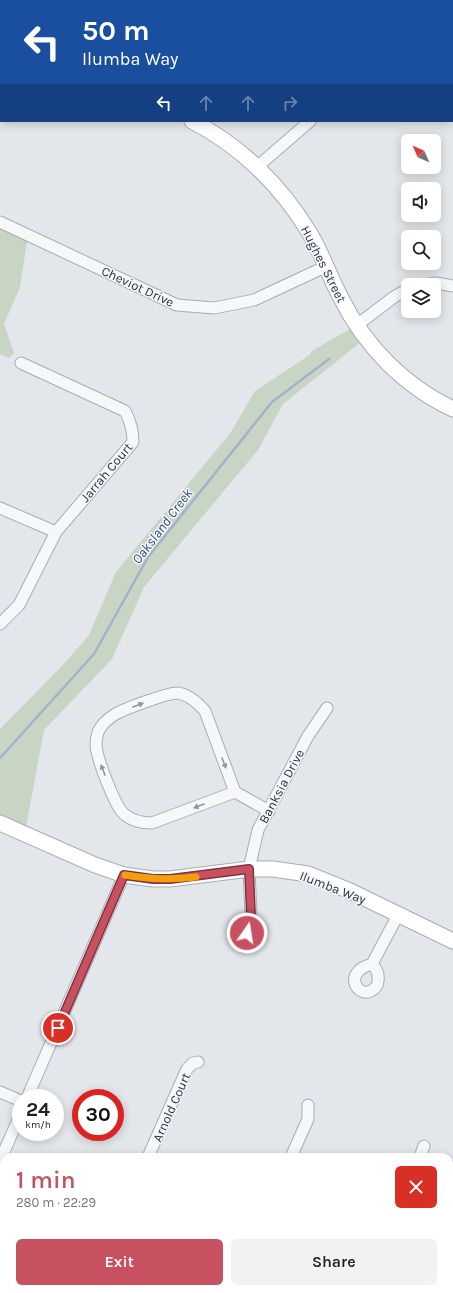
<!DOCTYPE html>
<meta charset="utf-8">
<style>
:root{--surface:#fff;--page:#f2f2f2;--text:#202124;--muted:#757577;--accent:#c75061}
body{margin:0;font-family:Karla,sans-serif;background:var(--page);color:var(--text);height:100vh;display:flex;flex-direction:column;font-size:15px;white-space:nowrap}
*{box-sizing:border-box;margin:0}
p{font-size:13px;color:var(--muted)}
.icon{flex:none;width:22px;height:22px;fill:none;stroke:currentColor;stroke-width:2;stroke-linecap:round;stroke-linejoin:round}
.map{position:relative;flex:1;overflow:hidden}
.panel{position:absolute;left:0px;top:1153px;width:453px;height:140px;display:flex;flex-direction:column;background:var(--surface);border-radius:12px 12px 0 0;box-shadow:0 2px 10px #0003}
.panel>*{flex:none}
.guide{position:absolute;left:0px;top:0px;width:453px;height:122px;box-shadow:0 2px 10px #0003;background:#1a4fa0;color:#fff;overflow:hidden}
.needle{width:26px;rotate:315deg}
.buttons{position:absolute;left:401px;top:134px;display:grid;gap:8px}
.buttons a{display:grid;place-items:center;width:40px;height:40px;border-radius:6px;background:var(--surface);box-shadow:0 2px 10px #0003;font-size:20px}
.speed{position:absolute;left:12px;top:1089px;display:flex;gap:8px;font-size:20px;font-weight:700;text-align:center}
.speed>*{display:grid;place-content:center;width:52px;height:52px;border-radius:50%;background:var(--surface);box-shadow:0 2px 10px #0003;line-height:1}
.speed small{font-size:10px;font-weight:400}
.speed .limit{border:6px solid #d22;background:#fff;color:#111}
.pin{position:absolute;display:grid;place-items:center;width:34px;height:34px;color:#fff;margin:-17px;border:2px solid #fff;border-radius:50%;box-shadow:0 1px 4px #0007}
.me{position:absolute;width:44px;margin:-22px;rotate:13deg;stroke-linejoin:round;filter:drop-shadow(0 0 3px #0008)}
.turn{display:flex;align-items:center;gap:14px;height:84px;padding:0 16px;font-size:18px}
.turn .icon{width:52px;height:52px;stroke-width:2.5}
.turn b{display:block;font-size:28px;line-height:34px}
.lanes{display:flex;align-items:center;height:38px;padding:0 16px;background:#0003;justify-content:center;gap:20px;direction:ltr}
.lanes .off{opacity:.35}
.round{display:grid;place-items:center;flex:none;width:42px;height:42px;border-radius:6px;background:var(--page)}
.head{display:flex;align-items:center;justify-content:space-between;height:68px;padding:0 16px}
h1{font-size:24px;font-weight:600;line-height:30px;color:var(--accent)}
.button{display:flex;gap:8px;margin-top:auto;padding:8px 16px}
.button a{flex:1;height:46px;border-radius:6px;background:var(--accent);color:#fff;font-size:16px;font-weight:600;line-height:46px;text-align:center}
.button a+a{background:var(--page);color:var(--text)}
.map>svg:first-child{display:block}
.green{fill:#c8d4c4}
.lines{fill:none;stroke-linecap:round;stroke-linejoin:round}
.stream{stroke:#a0b3c8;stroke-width:2.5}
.street-casing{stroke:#a8adb4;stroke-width:13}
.secondary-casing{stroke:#a8adb4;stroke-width:17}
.street{stroke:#f5f7f9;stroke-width:11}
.secondary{stroke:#fff;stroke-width:15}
.oneway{fill:#90959e}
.route-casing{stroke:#81343f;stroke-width:10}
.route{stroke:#c75061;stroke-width:7}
.slow{stroke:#f59e0b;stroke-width:7}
.labels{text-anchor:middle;stroke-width:3;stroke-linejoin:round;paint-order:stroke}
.street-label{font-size:13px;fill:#2c3342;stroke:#f3f5f8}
.water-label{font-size:14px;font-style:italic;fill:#385273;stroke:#f3f5f8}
</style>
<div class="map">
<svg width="453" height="1293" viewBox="0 0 453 1293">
<rect width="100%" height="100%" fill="#e3e6ea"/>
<path class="green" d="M0,228L27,241L20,287L4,324L14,353L10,358L0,354Z
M357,325L366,338L283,404L258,450L144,587L112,659L44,730L26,827L0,823V729L62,666L89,635L116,572L231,432L255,391L311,354L310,352Z"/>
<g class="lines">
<path class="stream" d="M0,758L94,654L148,557L272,402L329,359"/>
<defs>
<path id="street" d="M348,0V1
M257,167L310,121
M0,222L177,305L214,308L254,300L327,266
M422,285L437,283L453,286
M357,325L394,297L408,289
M0,508L56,532
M0,624L19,605L56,532L133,442C133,430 131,422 125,411L21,363
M235,792L152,823C142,823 132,821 124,814C115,806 96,757 96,744C96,741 97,736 98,732C101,725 108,719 114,715C123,709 168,693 177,693C188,694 198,703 205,711L235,792L269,811
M247,933L251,915L249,869L258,830L308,736L327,708
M372,964C342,972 357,998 371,991C375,989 378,985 378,981C379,975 377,969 372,964L398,915
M0,1092L21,1101
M27,1098L124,875
M148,1157L187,1069L193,1063L198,1062
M291,1157L308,1119V1105
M420,1157L424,1146
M0,1161L21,1113
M449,1263L453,1265
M88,1293L90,1289
M232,1293L234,1289
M360,1293L362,1289"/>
<path id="secondary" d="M0,44L1,45
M192,121C241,146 281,186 309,232C322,253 329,276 341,298C365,346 404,386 453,409
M0,823L95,865L124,875L153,879H170L249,869H273L308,874L350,891L453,941"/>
</defs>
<use href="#street" class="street-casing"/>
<use href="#secondary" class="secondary-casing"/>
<use href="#street" class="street"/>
<use href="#secondary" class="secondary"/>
</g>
<defs><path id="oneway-solid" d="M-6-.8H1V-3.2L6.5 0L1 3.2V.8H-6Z"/></defs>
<g class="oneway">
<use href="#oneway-solid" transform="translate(138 705) rotate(-21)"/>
<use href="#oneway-solid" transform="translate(224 763) rotate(69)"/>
<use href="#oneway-solid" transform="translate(103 770) rotate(-111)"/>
<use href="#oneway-solid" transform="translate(199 806) rotate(159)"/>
</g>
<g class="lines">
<defs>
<path id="route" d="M58,1028L124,875L153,879H170L249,869L251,916L247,933"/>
</defs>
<use href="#route" class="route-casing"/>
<use href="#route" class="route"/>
<path class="slow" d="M125,875C151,879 169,880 196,877"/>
</g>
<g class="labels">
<g class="street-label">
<text transform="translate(324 264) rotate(63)" y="5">Hughes Street</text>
<text transform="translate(138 286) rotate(25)" y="5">Cheviot Drive</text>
<text transform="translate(106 472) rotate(-50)" y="5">Jarrah Court</text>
<text transform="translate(281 786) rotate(-62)" y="5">Banksia Drive</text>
<text transform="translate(333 887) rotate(21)" y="5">Ilumba Way</text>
<text transform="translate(171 1107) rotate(-66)" y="5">Arnold Court</text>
</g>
<g class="water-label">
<text transform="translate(162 526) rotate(-53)" y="5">Oaksland Creek</text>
</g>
</g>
</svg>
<div class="buttons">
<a><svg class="needle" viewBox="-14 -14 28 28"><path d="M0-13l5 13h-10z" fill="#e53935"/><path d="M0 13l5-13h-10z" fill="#757577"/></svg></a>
<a><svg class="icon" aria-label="sound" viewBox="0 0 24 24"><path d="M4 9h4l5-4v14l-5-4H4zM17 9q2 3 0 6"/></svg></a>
<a><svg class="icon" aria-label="search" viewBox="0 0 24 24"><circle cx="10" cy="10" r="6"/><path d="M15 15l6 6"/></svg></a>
<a><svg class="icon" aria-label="layers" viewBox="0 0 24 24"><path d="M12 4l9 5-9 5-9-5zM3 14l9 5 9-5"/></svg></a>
</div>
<div class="speed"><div>24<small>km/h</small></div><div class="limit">30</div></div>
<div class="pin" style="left:58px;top:1028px;background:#d93025"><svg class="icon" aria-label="arrive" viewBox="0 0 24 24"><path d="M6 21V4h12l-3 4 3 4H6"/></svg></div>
<svg class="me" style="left:247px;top:933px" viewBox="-20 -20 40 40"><circle r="17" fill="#c75061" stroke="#fff" stroke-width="3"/><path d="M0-11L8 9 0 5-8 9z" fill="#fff"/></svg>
<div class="guide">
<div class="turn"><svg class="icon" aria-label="left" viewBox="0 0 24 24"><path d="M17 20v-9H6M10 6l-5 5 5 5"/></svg><div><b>50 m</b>Ilumba Way</div></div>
<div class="lanes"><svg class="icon" aria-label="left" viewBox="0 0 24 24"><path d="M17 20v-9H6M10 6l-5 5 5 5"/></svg><svg class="icon off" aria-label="ahead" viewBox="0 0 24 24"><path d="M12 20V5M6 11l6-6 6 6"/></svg><svg class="icon off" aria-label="ahead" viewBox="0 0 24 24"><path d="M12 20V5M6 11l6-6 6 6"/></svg><svg class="icon off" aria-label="right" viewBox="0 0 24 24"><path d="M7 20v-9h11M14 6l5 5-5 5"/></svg></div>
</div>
<section class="panel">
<div class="head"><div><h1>1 min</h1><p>280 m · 22:29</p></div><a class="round" style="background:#d93025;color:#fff"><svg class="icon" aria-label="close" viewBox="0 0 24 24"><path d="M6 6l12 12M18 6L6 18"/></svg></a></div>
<div class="button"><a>Exit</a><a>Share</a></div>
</section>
</div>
